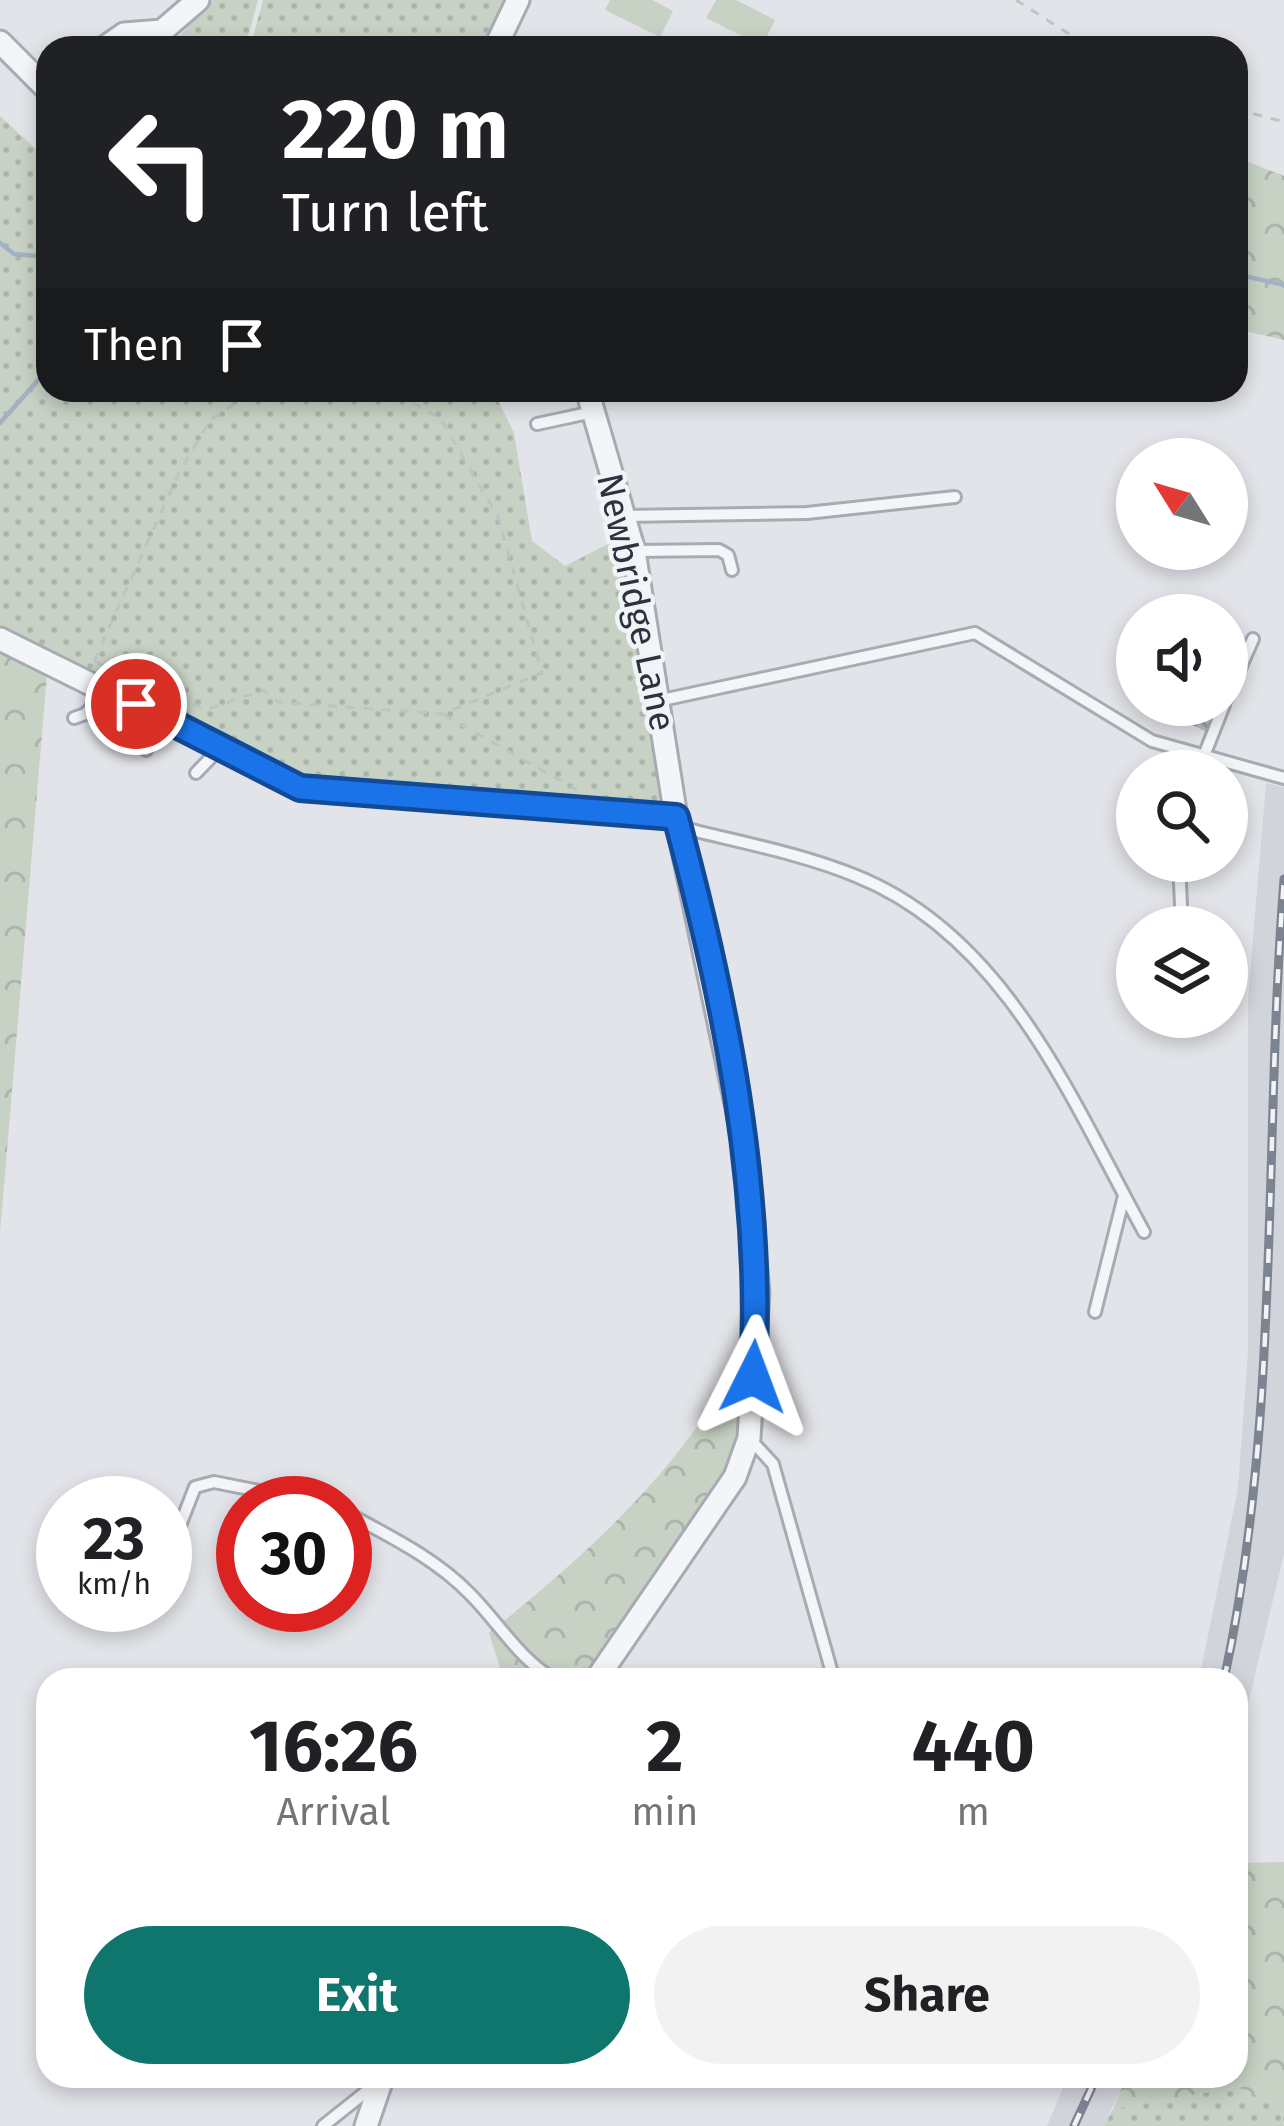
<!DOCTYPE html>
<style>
:root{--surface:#fff;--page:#f2f2f2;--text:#202124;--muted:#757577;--accent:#0f766e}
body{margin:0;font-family:"Fira Sans",sans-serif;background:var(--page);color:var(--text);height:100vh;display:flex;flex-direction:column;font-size:45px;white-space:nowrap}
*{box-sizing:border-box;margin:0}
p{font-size:39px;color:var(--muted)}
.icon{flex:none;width:66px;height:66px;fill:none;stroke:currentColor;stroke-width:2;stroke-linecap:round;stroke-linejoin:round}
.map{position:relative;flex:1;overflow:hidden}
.drawer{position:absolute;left:36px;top:1668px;width:1212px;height:420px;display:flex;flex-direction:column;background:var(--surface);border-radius:36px;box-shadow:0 6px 18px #0003}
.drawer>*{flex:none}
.guide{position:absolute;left:36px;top:36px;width:1212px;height:366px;border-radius:36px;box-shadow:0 6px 18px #0003;background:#202124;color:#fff;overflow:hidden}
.needle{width:78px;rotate:307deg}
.controls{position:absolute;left:1116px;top:438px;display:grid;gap:24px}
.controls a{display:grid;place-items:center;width:132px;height:132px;border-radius:50%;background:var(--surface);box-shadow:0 6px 18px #0003;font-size:60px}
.speed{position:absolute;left:36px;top:1476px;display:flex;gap:24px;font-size:60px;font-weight:700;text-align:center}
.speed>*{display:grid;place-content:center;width:156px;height:156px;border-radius:50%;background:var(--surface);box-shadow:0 6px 18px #0003;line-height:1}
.speed small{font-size:30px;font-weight:400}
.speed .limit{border:18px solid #d22;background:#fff;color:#111}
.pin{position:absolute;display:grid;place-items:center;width:102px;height:102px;color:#fff;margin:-51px;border:6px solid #fff;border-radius:50%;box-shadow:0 3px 12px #0007}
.me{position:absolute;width:132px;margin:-66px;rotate:3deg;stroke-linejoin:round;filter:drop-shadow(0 0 9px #0008)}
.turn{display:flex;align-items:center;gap:42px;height:252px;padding:0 48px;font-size:54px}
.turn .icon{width:156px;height:156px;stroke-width:2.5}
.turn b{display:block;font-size:84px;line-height:102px}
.then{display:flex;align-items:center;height:114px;padding:0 48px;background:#0003;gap:24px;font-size:45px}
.eta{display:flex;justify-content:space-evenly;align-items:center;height:204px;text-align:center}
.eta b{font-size:72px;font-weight:700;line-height:84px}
.button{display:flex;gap:24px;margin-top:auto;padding:24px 48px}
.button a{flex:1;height:138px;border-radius:72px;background:var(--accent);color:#fff;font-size:48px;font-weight:700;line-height:138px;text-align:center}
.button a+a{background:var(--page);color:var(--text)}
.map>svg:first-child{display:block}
.built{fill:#d1d4da}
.grass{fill:url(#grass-dots)}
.forest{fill:url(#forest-crowns)}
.pitch{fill:#c7d2c4}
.shadow{fill:#0003}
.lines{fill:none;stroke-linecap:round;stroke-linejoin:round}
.stream{stroke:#a2b1c5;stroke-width:4.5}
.building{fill:url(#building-cross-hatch)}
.service-casing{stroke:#a8abb3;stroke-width:16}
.minor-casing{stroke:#a8abb3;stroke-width:27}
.path{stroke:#c0c2c8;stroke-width:3;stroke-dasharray:9 9;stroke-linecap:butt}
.service{stroke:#f4f5f8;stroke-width:10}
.minor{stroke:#f4f5f8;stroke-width:21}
.rail-casing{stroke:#7d8491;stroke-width:9}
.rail{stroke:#f2f3f6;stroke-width:4.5;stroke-dasharray:14;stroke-linecap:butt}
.route-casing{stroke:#114b97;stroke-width:30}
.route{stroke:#1a73e8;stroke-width:21}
.labels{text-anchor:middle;stroke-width:9;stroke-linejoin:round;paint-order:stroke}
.street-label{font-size:36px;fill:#2c323f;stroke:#f2f3f6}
</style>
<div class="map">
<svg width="1284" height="2126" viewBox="0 0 1284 2126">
<defs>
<pattern id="grass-dots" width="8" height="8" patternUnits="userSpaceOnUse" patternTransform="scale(3)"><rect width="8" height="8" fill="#c7d2c4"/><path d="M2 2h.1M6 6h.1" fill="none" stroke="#abb5a9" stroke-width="1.8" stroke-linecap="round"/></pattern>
<pattern id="forest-crowns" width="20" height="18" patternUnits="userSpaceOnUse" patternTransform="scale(3)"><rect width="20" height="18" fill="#c7d2c4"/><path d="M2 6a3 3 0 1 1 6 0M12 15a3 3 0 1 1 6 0" fill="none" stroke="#abb5a9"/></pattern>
<pattern id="building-cross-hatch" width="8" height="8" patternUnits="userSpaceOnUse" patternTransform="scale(3)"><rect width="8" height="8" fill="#babec5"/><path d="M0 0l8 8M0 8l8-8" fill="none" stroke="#979ba1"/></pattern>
</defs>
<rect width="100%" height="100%" fill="#e2e4e9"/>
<path class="built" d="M1266,783L1284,787V1554L1236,1754V1680H1199L1238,1488L1248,1352V998Z
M1068,2076H1126L1104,2126H1047Z"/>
<path class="grass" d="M213,0H258L245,48H119L174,42Z
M263,0H506L489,48H250Z
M0,116L48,160V390H493L514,433L532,541L565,566L610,543L643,600L676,817L300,788L0,638Z
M1237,2087L1279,2105L1284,2126H1104L1113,2109Z"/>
<path class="forest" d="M1236,157L1284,176V340L1236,329Z
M0,650L47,675L0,1233Z
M740,1355L739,1434L724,1479L581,1680H504L489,1633C584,1557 686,1466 740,1355Z
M1284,1862V2123L1279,2105L1237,2087L1113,2109L1126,2076H1236V1873L1241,1863Z"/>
<path class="pitch" d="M610,0H652L673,11L660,37L605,10Z
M716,0H736L775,20L762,46L706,18Z"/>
<path class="shadow" d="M122,707L146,723L134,747L109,731Z"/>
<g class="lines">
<path class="stream" d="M0,243L14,254L48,257
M1236,274L1284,285
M0,423L48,369"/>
</g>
<path class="building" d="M120,703L146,716L131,744L106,731Z
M1192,705L1218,715L1209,733L1184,721Z"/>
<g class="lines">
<defs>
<path id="service" d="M537,424L593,412
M624,516L807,513L955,497
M634,551L719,550L728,555L732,570
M1227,698L1253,639
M662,700L975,633L1152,741L1284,778
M74,718L85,714L108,691
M146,750L161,721
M1198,771L1224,705
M196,773L221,747
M680,827C738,842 800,853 856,876C1006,936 1072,1101 1144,1232
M1179,861L1182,927
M1095,1312L1124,1196
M749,1438L773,1464L834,1680
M345,1512C389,1536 435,1558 470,1594C499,1623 519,1659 555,1680
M179,1528L195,1487L214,1482L319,1503
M323,2126L377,2083"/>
<path id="minor" d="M0,42L48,90
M104,48L124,34L162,31L198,0
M495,48L518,0
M587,390L634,551L676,817L744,1142L758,1293L749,1438L735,1477L596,1680
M0,639L300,788L676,817
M366,2126L383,2076"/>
</defs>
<use href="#service" class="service-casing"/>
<use href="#minor" class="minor-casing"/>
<path class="path" d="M1016,0L1091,48
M1236,109L1284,122
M94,661L206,710L263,690L278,702L442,714L542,673L498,517L440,418L390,390
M94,661L179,473L210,420L255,390
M444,715L577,790"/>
<use href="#service" class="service"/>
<use href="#minor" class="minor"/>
<defs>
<path id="rail" d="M1224,1680C1281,1416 1263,1147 1284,879
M1074,2126L1097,2076"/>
</defs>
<use href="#rail" class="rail-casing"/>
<use href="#rail" class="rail"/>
</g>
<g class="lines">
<defs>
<path id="route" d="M136,704L300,788L676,817C725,998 764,1190 753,1377"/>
</defs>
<use href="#route" class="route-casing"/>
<use href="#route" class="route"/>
</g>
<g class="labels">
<g class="street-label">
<text transform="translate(637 602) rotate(78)" y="13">Newbridge Lane</text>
</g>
</g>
</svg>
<div class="controls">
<a><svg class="needle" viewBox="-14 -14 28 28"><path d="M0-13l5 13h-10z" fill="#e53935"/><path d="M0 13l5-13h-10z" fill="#757577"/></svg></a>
<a><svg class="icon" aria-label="sound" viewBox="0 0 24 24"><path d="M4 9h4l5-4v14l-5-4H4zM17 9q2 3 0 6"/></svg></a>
<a><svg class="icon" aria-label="search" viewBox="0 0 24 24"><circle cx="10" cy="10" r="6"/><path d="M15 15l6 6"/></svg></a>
<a><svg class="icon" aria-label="layers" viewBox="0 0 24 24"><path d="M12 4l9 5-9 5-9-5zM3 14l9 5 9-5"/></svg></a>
</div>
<div class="speed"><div>23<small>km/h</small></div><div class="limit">30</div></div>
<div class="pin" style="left:136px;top:704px;background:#d93025"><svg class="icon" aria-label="arrive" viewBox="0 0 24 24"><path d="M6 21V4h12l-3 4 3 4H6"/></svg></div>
<svg class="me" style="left:753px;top:1377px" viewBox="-20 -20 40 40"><path d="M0-17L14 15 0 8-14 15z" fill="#1a73e8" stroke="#fff" stroke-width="4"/></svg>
<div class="guide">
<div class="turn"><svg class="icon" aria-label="left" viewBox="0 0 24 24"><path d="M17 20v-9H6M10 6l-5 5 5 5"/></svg><div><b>220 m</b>Turn left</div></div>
<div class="then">Then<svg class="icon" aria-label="arrive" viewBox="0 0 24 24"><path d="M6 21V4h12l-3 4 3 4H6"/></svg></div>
</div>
<section class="drawer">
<div class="eta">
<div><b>16:26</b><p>Arrival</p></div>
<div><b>2</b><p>min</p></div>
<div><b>440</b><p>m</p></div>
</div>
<div class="button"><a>Exit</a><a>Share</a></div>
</section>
</div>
